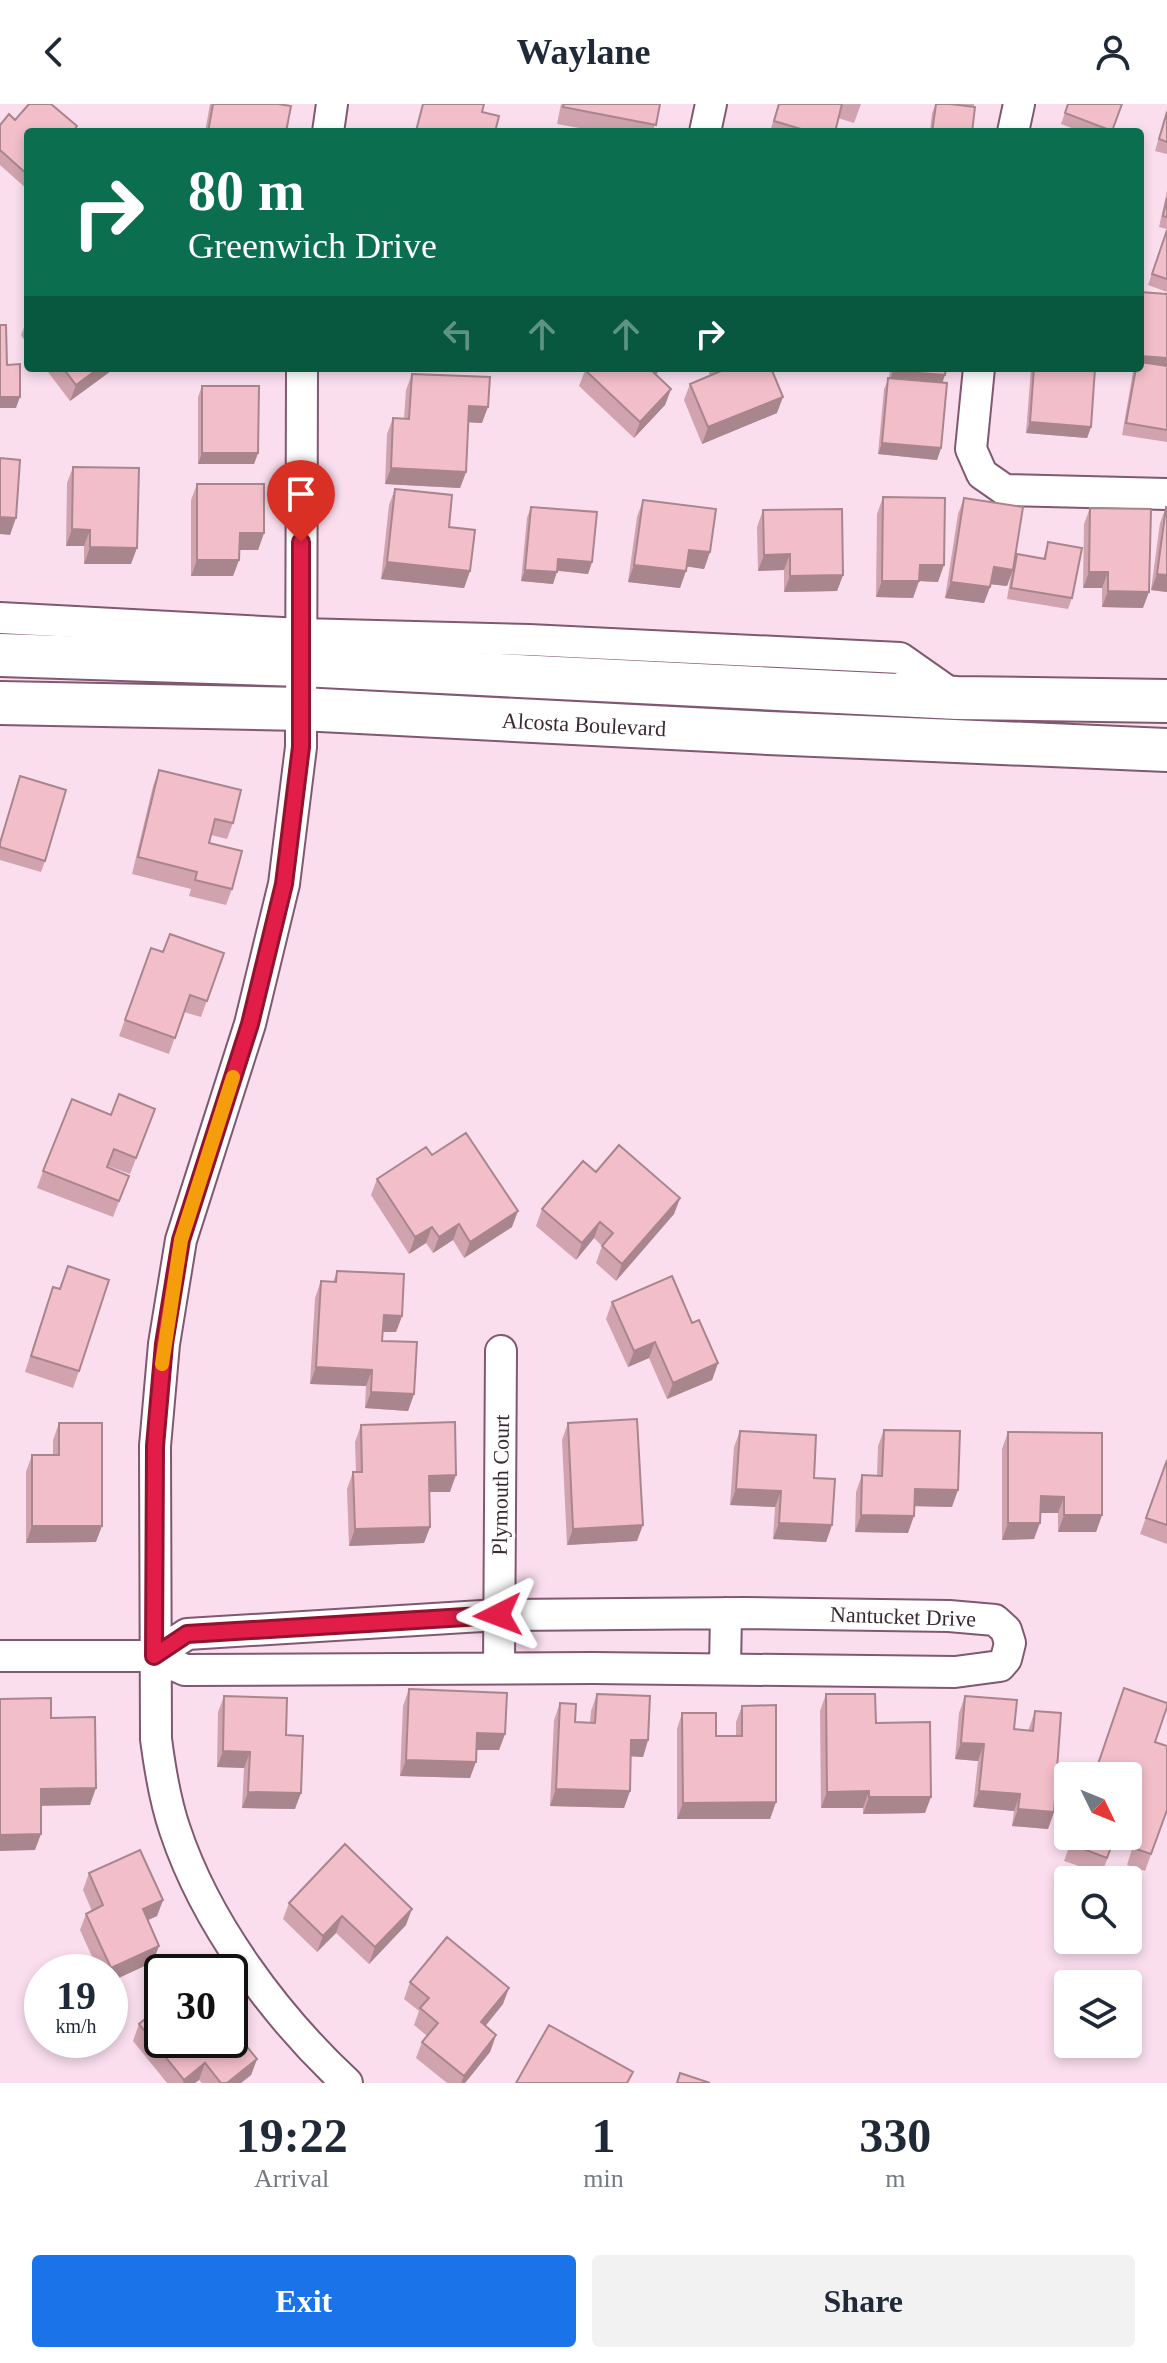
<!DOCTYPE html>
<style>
:root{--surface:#fff;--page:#f2f2f3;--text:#1f2937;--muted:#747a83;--accent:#1a73e8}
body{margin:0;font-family:"Times New Roman",serif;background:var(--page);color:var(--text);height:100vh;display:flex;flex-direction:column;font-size:30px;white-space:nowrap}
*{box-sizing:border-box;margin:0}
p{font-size:26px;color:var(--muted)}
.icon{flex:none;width:44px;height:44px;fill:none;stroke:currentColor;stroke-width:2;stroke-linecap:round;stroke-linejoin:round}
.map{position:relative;height:1979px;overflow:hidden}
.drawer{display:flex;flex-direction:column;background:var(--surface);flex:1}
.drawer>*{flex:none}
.top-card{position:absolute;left:24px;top:24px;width:1120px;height:244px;border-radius:8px;box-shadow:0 4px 12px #0003;background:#0b6e4f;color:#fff;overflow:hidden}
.needle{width:52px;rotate:133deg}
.buttons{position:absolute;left:1054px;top:1658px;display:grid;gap:16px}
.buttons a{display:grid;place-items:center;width:88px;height:88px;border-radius:8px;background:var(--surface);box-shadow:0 4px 12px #0003;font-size:40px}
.speed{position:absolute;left:24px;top:1850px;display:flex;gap:16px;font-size:40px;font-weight:700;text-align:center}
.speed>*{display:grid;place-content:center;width:104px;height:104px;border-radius:50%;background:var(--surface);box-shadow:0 4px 12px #0003;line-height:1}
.speed small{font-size:20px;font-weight:400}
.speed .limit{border:4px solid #111;border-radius:12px;background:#fff;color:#111}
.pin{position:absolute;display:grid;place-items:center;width:68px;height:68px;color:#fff;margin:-82px -34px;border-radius:50% 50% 50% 0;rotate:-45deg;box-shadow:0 0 8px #0007}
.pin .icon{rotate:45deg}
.me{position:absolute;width:88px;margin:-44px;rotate:267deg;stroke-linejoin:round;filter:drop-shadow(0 0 6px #0008)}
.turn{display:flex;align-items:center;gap:28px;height:168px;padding:0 32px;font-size:36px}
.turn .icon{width:104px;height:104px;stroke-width:2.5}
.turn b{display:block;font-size:56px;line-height:68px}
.lanes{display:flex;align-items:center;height:76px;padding:0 32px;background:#0003;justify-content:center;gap:40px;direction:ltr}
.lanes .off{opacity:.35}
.eta{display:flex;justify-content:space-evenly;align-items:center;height:136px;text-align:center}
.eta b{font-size:48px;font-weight:800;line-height:56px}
.cta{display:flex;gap:16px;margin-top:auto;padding:16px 32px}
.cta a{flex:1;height:92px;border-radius:8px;background:var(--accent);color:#fff;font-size:32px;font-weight:800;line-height:92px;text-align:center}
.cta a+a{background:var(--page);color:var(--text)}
header{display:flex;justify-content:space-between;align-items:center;height:104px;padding:0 32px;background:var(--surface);font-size:36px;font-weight:800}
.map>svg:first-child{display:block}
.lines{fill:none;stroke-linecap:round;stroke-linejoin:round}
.street-casing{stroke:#805870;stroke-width:34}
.secondary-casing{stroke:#805870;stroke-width:46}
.street{stroke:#fff;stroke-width:30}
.secondary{stroke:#fff;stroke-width:42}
.wall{fill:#d0a3ae}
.shaded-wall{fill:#a9858d}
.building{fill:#f2beca;stroke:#a9858d;stroke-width:2}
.route-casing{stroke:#92132f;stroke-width:20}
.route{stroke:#e11d48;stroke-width:14}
.slow{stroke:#f59e0b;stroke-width:14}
.labels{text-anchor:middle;stroke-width:7;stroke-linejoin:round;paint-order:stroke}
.street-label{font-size:22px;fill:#3a2832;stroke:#fff}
</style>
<header><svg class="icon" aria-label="back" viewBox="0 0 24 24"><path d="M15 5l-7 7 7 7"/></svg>Waylane<svg class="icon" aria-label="person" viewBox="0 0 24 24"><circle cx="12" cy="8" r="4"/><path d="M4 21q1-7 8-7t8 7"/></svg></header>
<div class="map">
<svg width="1167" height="1979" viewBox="0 0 1167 1979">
<rect width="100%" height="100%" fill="#fadeee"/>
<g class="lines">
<defs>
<path id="street" d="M328,28L332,0
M705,28L711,0
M1013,28L1019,0
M302,264L301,643L284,780L250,920L181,1136L164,1240L155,1342L156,1635C160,1666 165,1697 175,1726C206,1819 275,1912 347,1979
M979,264L971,345L982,370L1005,386L1167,390
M0,514L301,530L529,536L900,554L957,594
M0,1552H154L185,1566L593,1564L955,1568L1000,1562L1006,1555L1010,1539L1006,1526L995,1516L949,1512L744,1509L498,1511L187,1530L154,1552
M499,1564L501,1247
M725,1565L726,1509"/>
<path id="secondary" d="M0,551L301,561L957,594L1167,597
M0,599L301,605L768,629L1167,646"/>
</defs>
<use href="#street" class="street-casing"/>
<use href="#secondary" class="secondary-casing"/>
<use href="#street" class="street"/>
<use href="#secondary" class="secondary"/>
</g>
<path class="wall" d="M210,0H278L286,28H205Z
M561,0H660L653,28H601L557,20Z
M778,0H861L854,19L838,14L835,28H770Z
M936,0L958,1L956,0H974L972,28H930L932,9Z
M1068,0H1122L1112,28H1082L1061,20Z
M1167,5V50L1155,47Z
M15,16L77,22L75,28H28V86L0,61V21Z
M1167,87V125L1159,123Z
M1167,125V188L1148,181Z
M1167,190V338L1122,331L1133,268L1135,264H1140Z
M28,214V241L21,231Z
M45,264H115L70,297Z
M586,264H660L656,270L671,285L665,301L634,334L579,282Z
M710,264H771L777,309L702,340L684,296L690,280L710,272L709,269Z
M890,264H946L942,279L941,344L937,356L878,350L884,285L889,274Z
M1031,264H1095L1091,323L1087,334L1026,329Z
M412,270L482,319L468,318L466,368L460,384L385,380L387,330L393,314L404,315L406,286Z
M202,282L258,349L254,360H198V293Z
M73,363L131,460H84V442H66L67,379Z
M197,380L264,429L258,446H239V456L233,472H191V396Z
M395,385L449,423L470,467L464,484L381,475L389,401Z
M883,393L938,478L919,477L913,494L876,493L877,410Z
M964,394L1014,458L1017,450L1043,455L1048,438L1072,494L1068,505L1007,495L1011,470L1007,482L991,480L984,499L945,494L958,410Z
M643,396L710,448L704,465L687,462L680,484L628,478L637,413Z
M531,403L592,458L588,470L557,467L553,480L521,477L527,414Z
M1166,403H1167V488L1151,486L1160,419Z
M1090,404L1143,504L1102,503V484H1083L1084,420Z
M763,406L843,471L837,487L784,488V466L758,467L757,423Z
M159,666L233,719L227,735L211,731L209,739L232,785L226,801L189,792L191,785L132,770L153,682Z
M20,672L45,757L41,768L0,756V736Z
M151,844L163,848L224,849L201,913L184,908L169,950L119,932Z
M155,1005L130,1070L108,1062L107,1064L129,1072L113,1113L37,1084L43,1067L111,1011Z
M432,1051L512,1123L464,1154L453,1136L433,1149L426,1139L409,1150L371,1091L377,1075Z
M596,1068L680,1094L674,1110L616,1177L596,1159L602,1142L594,1134L576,1156L536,1122L542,1105Z
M68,1162L79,1267L73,1284L25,1268L47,1199L60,1185Z
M337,1167L402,1212L396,1228H383L382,1237L414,1290L408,1307L365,1304L366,1282L310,1280L315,1194L321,1177L333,1178Z
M612,1198L692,1219L718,1259L712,1276L667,1295L649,1254L628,1263L606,1215Z
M59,1319L96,1438L26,1439V1368L32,1351H53V1336Z
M568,1319L637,1437L567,1441L562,1336Z
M361,1321L450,1388H429L430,1423L424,1439L349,1442L347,1385L353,1368H356L355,1338Z
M884,1326L952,1403L914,1402L908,1429L855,1428L856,1388L862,1371L877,1372L878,1342Z
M740,1327L814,1374L832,1421L826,1438L773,1435L775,1403L730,1401L734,1343Z
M1008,1328L1102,1411L1096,1428H1058V1409H1040L1034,1435L1002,1436V1345Z
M1167,1355V1440L1140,1430Z
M409,1585L505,1630L499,1646H477L470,1674L400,1672L403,1602Z
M597,1590L648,1636L643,1653L631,1652L630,1687L624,1704L550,1702L554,1616L560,1599L575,1618H590L591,1607Z
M826,1590L876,1619L925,1709L863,1710V1704H821L820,1607Z
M224,1592L295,1705L242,1704L244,1664L217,1663L218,1608Z
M965,1592L1014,1625L1028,1627L1035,1607L1054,1708L1048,1725L1012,1722L1014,1707L973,1703L978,1657L955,1655L959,1609Z
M742,1602L776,1698L770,1715H677V1625L682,1609L716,1632H736V1618Z
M1155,1638L1167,1706L1145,1767L1127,1761L1134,1739L1116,1732H1128V1672Z
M1073,1732H1115L1102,1770L1064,1757Z
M89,1769L163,1796L157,1812L148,1816L153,1858L110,1878V1868H99L80,1826L86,1810L92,1807L83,1786Z
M289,1799L406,1821L369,1860L336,1829L317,1848L283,1815Z
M410,1878L503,1900L485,1922L496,1931L490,1948L465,1979H447L416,1954L422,1938L427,1932L414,1921L419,1907L404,1895Z
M139,1920L257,1955L251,1971L241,1979H202L199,1976L195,1979H167L133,1937Z"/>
<path class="shaded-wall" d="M1140,252L1167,254V265L1140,263Z
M99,264H115L70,297L76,281Z
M652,264H660L659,267L644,282Z
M893,267L945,271L941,283L889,278Z
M671,285L665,301L634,334L640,318Z
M0,293H20L16,304H0Z
M783,293L777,309L702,340L708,323Z
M469,302L488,303L482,319L463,318Z
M1030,318L1091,323L1087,334L1026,329Z
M882,339L941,344L937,356L878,350Z
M202,349H258L254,360H198Z
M391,364L466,368L460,384L385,380Z
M0,413L16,414L10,431L0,430Z
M72,425L90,426L84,442H66Z
M240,429H264L258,446H234Z
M90,443L137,444L131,460H84Z
M689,446L710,448L704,465L683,462Z
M790,450L784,466L758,467L764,451Z
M558,455L592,458L588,470L554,466Z
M197,456H239L233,472H191Z
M387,458L470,467L464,484L381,475Z
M634,461L686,467L680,484L628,478Z
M920,461H944L938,478L919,477L913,494L876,493L882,477Z
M994,463L1013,466L1007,482L988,480Z
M525,466L557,468L553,480L521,477Z
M1089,468H1108L1102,484H1083Z
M1157,470L1167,471V488L1151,486Z
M843,471L837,487L784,488L790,472Z
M951,478L990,483L984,499L945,494Z
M1108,487L1149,488L1143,504L1102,503Z
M680,1094L674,1110L616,1177L622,1160Z
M518,1107L512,1123L464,1154L470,1138Z
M600,1118L594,1134L576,1156L582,1139Z
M459,1120L453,1136L433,1149L439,1133Z
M432,1123L426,1139L409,1150L415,1133Z
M384,1211L402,1212L396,1228H378Z
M655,1238L649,1254L628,1263L634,1247Z
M718,1259L712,1276L667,1295L673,1279Z
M316,1263L372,1266L366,1282L310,1280Z
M371,1288L414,1290L408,1307L365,1304Z
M456,1371L450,1388H423L429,1372Z
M736,1385L781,1387L775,1403L730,1401Z
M915,1385L958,1386L952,1403L909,1402Z
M1041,1392L1064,1393L1058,1409H1035Z
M861,1411L914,1412L908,1429L855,1428Z
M1064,1411H1102L1096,1428H1058Z
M779,1419L832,1421L826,1438L773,1435Z
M1008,1419H1040L1034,1435L1002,1436Z
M643,1421L637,1437L567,1441L573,1425Z
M32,1422H102L96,1438L26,1439Z
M430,1423L424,1439L349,1442L355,1425Z
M477,1629L505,1630L499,1646H471Z
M631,1636H648L643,1653L625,1652Z
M961,1639L984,1640L978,1657L955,1655Z
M223,1647L250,1648L244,1664L217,1663Z
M406,1656L476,1658L470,1674L400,1672Z
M96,1684L90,1701L35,1702L41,1685Z
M556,1685L630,1687L624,1704L550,1702Z
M869,1687L863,1704H821L827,1688Z
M979,1687L1020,1690L1014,1707L973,1703Z
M248,1688L301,1689L295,1705L242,1704Z
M869,1693H931L925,1709L863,1710Z
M776,1698L770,1715H677L683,1699Z
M1018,1705L1054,1708L1048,1725L1012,1722Z
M41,1730L35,1746L0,1747V1731Z
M163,1796L157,1812L137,1821L143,1805Z
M412,1805L406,1821L369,1860L375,1843Z
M342,1812L336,1829L317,1848L323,1832Z
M159,1842L153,1858L110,1878L109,1868L111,1864Z
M509,1884L503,1900L475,1935L481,1918Z
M496,1931L490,1948L465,1979H461L464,1972Z
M257,1955L251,1971L241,1979H227Z
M205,1959L199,1976L195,1979H183L184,1976Z"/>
<path class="building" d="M29,0H51L77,22L73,28H28V71L0,46V21L9,10L15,16Z
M213,0H278L291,2L286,28H208Z
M423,0H484L482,8L499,12L495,28L416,27Z
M564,0H660L656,21L563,3Z
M779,0H842L835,28H811L774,17Z
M936,0H950L975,3L972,28H932Z
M1068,0H1122L1112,27L1065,9Z
M1167,8V38L1159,35Z
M1167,94V113L1163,112Z
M1167,126V175L1152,170Z
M1140,188L1167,190V254L1140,252Z
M0,221H6L7,261L20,260V293H0Z
M1140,258L1167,262V326L1126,319L1136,264H1140Z
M63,264H99L76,281Z
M586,264H652L650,265L671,285L640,318L584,265Z
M719,264H771L783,293L708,323L690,280L721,267Z
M893,264H946L945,271L893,267Z
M1034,264H1095L1091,323L1030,318Z
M412,270L490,273L488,303L469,302L466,368L391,364L393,314L409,315Z
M888,274L947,279L941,344L882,339Z
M202,282H259L258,349H202Z
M0,354L20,356L16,414L0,413Z
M73,363L139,364L137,444L90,443V426L72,425Z
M197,380H264V429H240L239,456H197Z
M395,385L452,391L449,423L475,426L470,467L387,458Z
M883,393L945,394L944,461H920L919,477H882Z
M964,394L1023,403L1013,466L994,463L990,483L951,478Z
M643,396L716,405L710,448L689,446L686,467L634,461Z
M531,403L597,408L592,458L558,455L557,468L525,466Z
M1166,403H1167V471L1157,470Z
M1090,404L1151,405L1149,488L1108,487V468H1089Z
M842,405L843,471L790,472V450L764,451L763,406Z
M1048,438L1082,444L1072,494L1011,484L1017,450L1045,455Z
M159,666L241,686L233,719L215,715L209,739L242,747L232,785L195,776L197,768L138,753Z
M20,672L66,686L45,757L0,743V739Z
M170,830L224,849L207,897L190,891L175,934L125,916L151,844L163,848Z
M119,990L155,1005L136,1054L114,1045L107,1063L129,1072L119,1097L43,1067L72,995L111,1011Z
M466,1029L518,1107L470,1138L459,1120L439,1133L432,1123L415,1133L377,1075L426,1043L432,1051Z
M619,1041L680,1094L622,1160L602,1142L613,1129L600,1118L582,1139L542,1105L583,1057L596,1068Z
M68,1162L109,1176L79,1267L31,1252L53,1183L60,1185Z
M337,1167L404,1170L402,1212L384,1211L382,1237L417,1238L414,1290L371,1288L372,1266L316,1263L321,1177L336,1178Z
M672,1172L692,1219L699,1216L718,1259L673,1279L655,1238L634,1247L612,1198Z
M637,1315L643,1421L573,1425L568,1319Z
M455,1318L456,1371L429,1372L430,1423L355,1425L353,1368H362L361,1321Z
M59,1319H102V1422H32V1351H59Z
M884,1326L960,1327L958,1386L915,1385L914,1412L861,1411L862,1371L882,1372Z
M740,1327L816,1331L814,1374L835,1375L832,1421L779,1419L781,1387L736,1385Z
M1008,1328L1102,1329V1411H1064V1393L1041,1392L1040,1419H1008Z
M1167,1356V1421L1146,1414Z
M1124,1584L1167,1599V1603L1155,1638L1167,1642V1706L1151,1750L1133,1744L1140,1722L1128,1718V1672H1094Z
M409,1585L507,1589L505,1630L477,1629L476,1658L406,1656Z
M597,1590L650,1592L648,1636H631L630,1687L556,1685L560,1599L576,1600L575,1618L595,1619Z
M826,1590H875L876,1619L930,1618L931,1693H869V1687L827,1688Z
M224,1592L287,1594L286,1631L303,1632L301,1689L248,1688L250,1648L223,1647Z
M965,1592L1017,1596L1014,1625L1033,1627L1035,1607L1061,1609L1054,1708L1018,1705L1020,1690L979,1687L984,1640L961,1639Z
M51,1594V1614L95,1613L96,1684L41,1685V1730L0,1731V1595Z
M776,1601V1698L683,1699L682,1609H716V1632H742V1602Z
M1073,1732H1115L1107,1754L1070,1740Z
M345,1740L412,1805L375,1843L342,1812L323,1832L289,1799Z
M140,1746L163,1796L143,1805L159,1842L111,1864L86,1810L103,1801L89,1769Z
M447,1833L509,1884L481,1918L496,1931L464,1972L422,1938L438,1919L420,1904L429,1894L410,1878Z
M162,1901V1936H230V1922L257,1955L227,1979H221L205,1959L184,1976L139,1920Z
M549,1921L633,1968L627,1979H516Z
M680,1969L710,1979H677Z"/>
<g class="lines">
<defs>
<path id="route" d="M301,438V643L284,780L250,920L181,1136L164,1240L155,1342L154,1552L187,1530L498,1511"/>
</defs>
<use href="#route" class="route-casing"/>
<use href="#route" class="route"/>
<path class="slow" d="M162,1260L181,1136L233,973"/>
</g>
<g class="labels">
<g class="street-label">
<text transform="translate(584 620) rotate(3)" y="8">Alcosta Boulevard</text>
<text transform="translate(500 1381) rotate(-89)" y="8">Plymouth Court</text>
<text transform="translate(903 1512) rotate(2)" y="8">Nantucket Drive</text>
</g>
</g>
</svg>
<div class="buttons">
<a><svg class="needle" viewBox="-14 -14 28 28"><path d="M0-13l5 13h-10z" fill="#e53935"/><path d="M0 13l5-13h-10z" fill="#747a83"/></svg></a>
<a><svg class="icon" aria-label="search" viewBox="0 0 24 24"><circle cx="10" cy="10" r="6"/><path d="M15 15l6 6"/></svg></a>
<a><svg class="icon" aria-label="layers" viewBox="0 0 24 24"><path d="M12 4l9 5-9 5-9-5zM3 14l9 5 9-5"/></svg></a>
</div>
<div class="speed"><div>19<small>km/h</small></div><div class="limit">30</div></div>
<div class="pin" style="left:301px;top:438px;background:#d93025"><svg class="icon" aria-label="arrive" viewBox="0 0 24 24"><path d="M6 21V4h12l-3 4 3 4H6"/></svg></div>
<svg class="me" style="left:498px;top:1511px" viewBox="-20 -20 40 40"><path d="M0-17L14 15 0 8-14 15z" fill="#e11d48" stroke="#fff" stroke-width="4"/></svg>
<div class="top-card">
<div class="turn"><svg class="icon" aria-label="right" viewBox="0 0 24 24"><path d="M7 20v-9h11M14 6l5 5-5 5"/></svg><div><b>80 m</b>Greenwich Drive</div></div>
<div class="lanes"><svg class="icon off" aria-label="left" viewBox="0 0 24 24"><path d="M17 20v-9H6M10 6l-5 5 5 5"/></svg><svg class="icon off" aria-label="ahead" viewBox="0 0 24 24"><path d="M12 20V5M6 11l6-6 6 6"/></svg><svg class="icon off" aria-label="ahead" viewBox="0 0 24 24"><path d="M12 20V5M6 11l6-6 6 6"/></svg><svg class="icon" aria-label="right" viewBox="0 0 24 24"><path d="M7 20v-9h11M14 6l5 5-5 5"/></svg></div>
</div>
</div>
<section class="drawer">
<div class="eta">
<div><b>19:22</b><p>Arrival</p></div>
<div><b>1</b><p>min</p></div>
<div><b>330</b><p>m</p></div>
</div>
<div class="cta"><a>Exit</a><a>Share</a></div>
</section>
